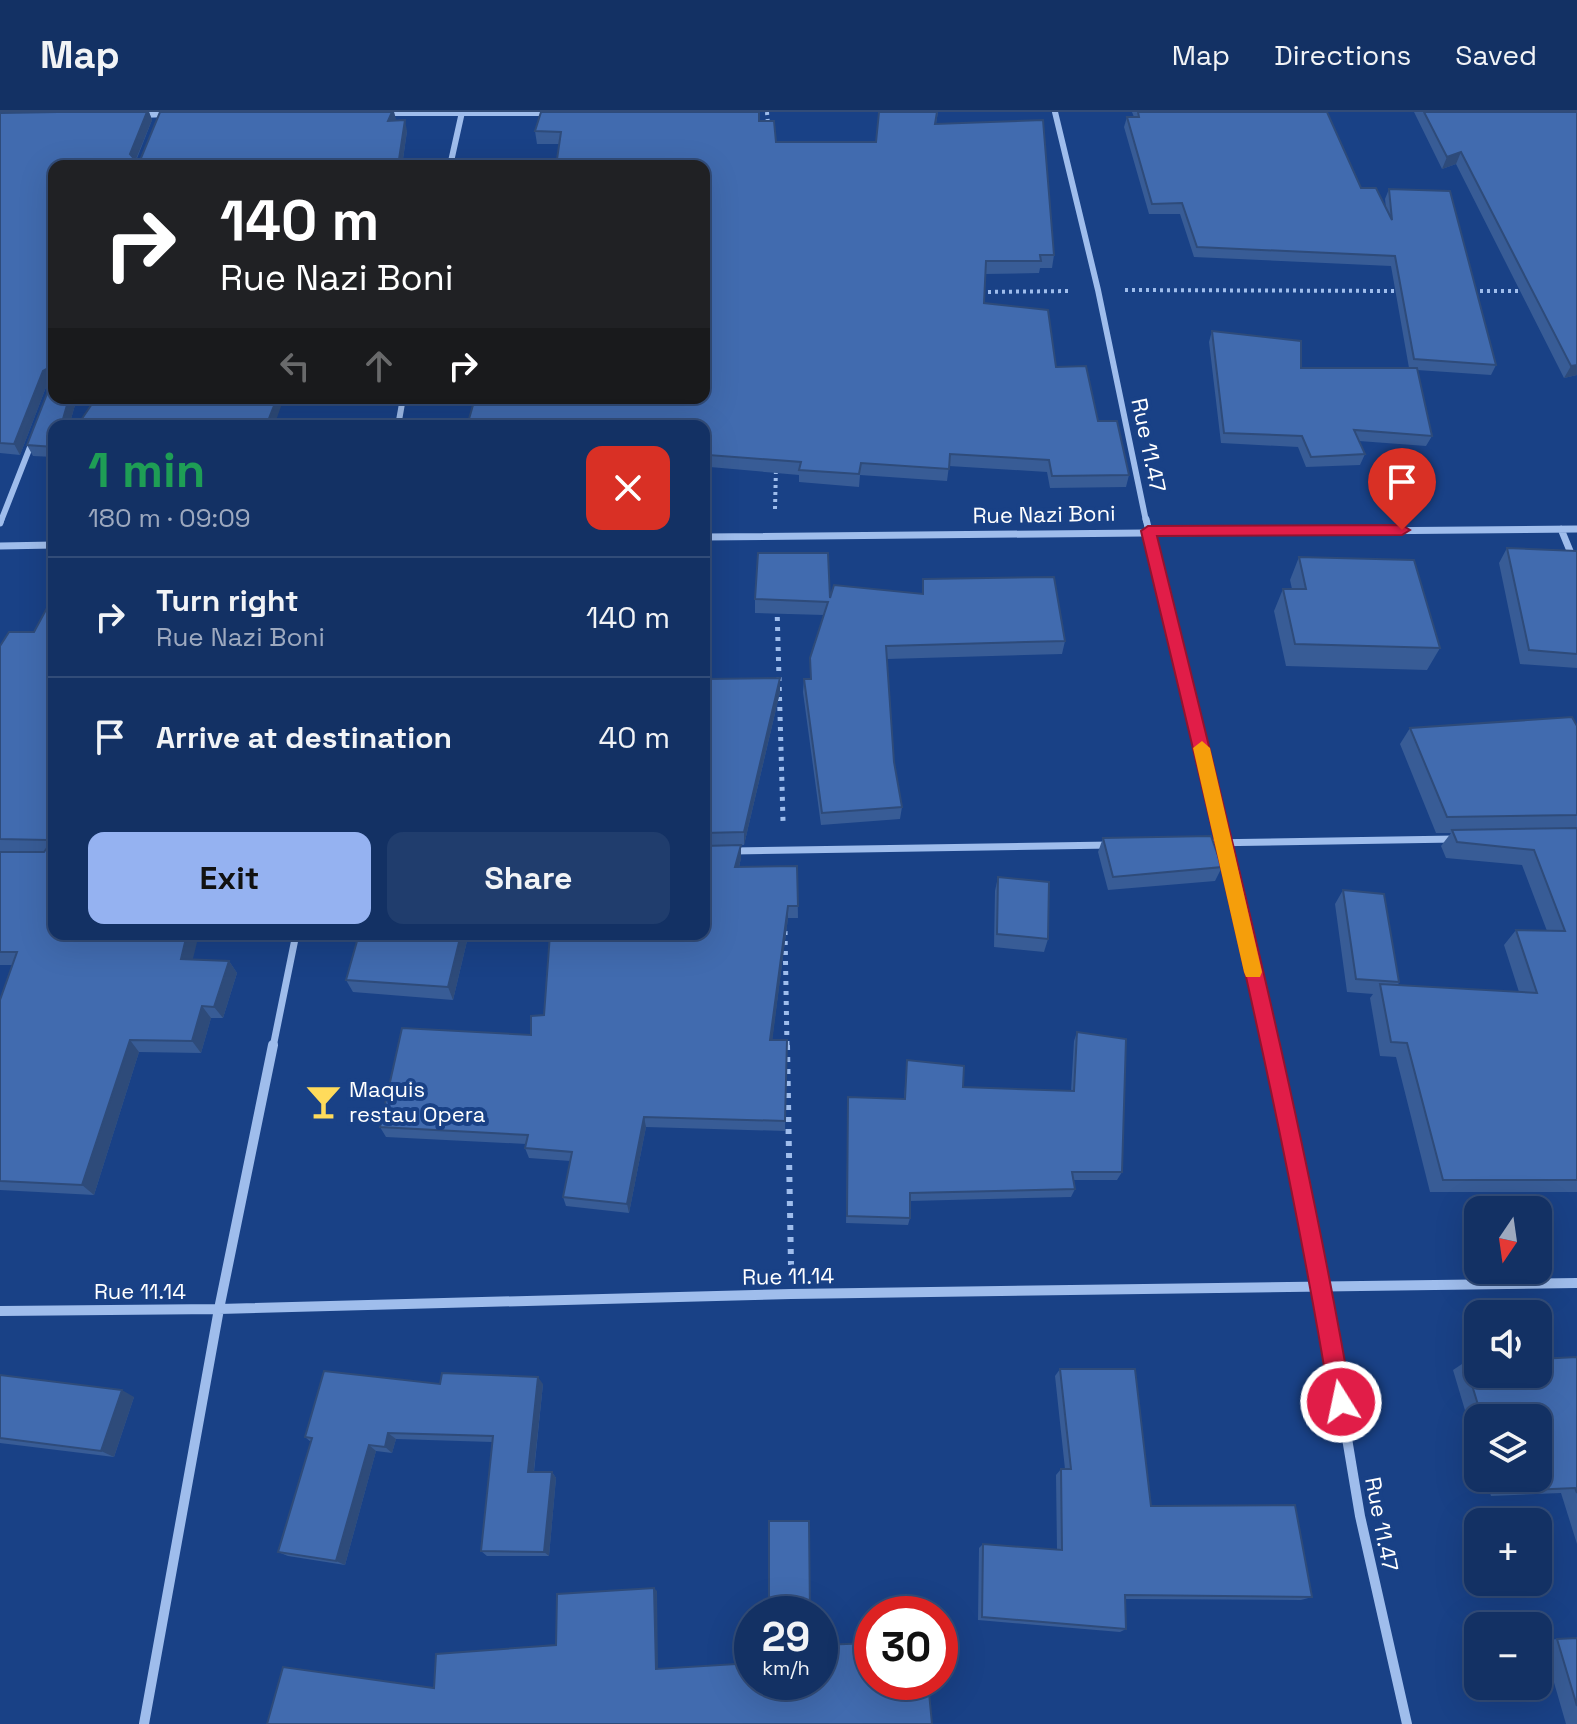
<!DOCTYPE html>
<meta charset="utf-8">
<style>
:root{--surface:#133164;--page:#203d6d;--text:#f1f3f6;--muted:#9da9bf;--line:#324c78;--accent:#95b2f1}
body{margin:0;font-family:"Space Grotesk",sans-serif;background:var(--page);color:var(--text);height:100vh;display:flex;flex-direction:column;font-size:30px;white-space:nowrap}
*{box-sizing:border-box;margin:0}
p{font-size:26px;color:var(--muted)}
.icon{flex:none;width:44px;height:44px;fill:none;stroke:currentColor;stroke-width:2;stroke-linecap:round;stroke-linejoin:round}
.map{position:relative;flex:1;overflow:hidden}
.side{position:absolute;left:48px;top:308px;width:662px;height:520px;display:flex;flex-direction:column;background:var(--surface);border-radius:16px;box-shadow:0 8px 32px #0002,0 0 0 2px var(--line)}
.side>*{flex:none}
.banner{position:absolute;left:48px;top:48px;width:662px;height:244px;border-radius:16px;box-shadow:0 8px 32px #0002,0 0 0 2px var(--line);background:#202124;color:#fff;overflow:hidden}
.needle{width:52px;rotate:193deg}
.buttons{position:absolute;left:1464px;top:1084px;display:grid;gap:16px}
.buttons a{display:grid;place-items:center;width:88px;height:88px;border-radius:16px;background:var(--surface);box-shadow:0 8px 32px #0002,0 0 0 2px var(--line);font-size:40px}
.speed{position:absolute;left:734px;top:1484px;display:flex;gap:16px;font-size:40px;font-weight:700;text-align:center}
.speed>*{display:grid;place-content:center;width:104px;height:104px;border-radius:50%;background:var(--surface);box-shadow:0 8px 32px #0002,0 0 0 2px var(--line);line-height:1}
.speed small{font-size:20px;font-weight:400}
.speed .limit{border:12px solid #d22;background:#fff;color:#111}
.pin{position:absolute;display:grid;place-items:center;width:68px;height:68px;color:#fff;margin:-82px -34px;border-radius:50% 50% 50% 0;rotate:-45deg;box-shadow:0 0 8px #0007}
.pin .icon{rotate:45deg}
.me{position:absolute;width:88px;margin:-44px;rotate:350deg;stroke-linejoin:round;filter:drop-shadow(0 0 6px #0008)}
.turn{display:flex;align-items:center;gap:28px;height:168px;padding:0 40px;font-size:36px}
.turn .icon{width:104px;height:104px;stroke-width:2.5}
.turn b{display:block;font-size:56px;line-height:68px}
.lanes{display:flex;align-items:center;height:76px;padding:0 40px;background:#0003;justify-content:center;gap:40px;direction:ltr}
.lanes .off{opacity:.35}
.round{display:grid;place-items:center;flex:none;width:84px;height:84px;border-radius:16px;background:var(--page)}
.head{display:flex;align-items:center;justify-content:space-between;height:136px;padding:0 40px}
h1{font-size:48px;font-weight:700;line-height:60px;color:#1e9e55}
.button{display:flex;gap:16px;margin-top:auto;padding:16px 40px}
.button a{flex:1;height:92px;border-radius:16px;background:var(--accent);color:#111;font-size:32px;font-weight:700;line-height:92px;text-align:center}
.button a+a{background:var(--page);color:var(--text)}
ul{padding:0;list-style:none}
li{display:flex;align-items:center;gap:24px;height:120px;padding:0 40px;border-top:2px solid var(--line)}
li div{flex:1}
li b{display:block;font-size:30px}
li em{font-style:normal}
header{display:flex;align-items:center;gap:48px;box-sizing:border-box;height:112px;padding:0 40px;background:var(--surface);border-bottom:2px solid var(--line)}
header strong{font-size:38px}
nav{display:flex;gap:44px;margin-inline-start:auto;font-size:28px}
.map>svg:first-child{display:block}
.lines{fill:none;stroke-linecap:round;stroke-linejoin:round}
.path-far2{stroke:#9fbdec;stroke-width:4;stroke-dasharray:3 4;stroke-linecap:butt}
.path-far1{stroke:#9fbdec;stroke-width:5;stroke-dasharray:4 6;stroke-linecap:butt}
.path{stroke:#9fbdec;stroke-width:6;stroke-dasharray:5 7;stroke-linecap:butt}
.minor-far2{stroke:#9fbdec;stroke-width:6}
.minor-far1{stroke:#9fbdec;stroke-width:7}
.minor{stroke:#9fbdec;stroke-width:10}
.wall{fill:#385c96}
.shaded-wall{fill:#2e4b7a}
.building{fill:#416baf;stroke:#2e4b7a;stroke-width:2}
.route{fill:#e11d48;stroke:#92132f;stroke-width:2}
.slow{fill:#f59e0b}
.labels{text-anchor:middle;stroke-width:8;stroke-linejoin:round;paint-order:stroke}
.street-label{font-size:22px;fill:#fff;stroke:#194186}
.poi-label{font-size:22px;fill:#fff;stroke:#194186;text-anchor:start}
</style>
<header>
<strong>Map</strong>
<nav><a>Map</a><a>Directions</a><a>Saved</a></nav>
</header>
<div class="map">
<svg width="1577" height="1612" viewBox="0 0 1577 1612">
<rect width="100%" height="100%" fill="#194186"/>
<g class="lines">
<path class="path-far2" d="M767,0L768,13
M1125,178L1399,179
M1473,179H1527
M981,180L1071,179
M775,397L776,355"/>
<path class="path-far1" d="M777,495L783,709
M785,819L787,935"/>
<path class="path" d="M787,933L791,1153"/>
<path class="minor-far2" d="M1055,0L1098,178L1146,409
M384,1H550
M140,3L170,2
M450,54L462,0
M398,314L403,286
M1,409L32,330"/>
<path class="minor-far1" d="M1146,407L1225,731L1269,935
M0,411L1,407
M1561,417L1577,456
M704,425L1577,417
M0,434L54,433
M1205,731L1455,727
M733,739L1111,733
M273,935L296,822"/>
<path class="minor" d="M1269,933L1322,1177L1360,1404L1407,1612
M0,1199L219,1197L791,1182L1577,1171
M144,1612L219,1197L273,933"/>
</g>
<path class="wall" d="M58,0H149L152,8L136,49L141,46L160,0H394L395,9L407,19L402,54H54V286H77L69,314H54V345L33,344L27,333L53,267L48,270L20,343L0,341V1Z
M879,0H938L936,12L1054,143L1052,156H1040L1039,161L985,162L984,191L1056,255L1098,309L1129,363L1126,375L1050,376L1047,360L949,354L947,369L860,363L859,375L799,370V363L710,355V360L704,361V286L559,32H537L535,19L759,9L776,30H876Z
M1132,0H1327L1361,76L1386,96L1385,87L1389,77L1496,253L1491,263L1417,258L1432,324L1426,334L1359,329L1365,342L1360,353L1306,355L1298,335L1221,331L1209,230L1212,219L1301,256H1409L1391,154L1194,145L1180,102H1149L1124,15L1127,5H1134Z
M1414,0H1577V263L1564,266L1456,52L1442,57Z
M1507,436L1577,439V556L1520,552L1499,451Z
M1299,445L1440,536L1427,558L1286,554L1274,499L1283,477H1292L1290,468Z
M923,467L1065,529L1062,542L887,547L894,650L902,695L900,707L821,713L803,580L804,567H810V546L824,503L755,501V487L922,482Z
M54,483V822L193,847L229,849L237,861L223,906H211L201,941L139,940L94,1083L0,1078V888L13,853H0V534L34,520Z
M704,567L780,580L744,733L704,734Z
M1577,614V1080H1430L1396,945L1380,944L1370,886L1373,882L1347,880L1335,792L1343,778L1399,870L1398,873L1519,880L1504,833L1516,818L1547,819L1522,753L1446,746L1441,734L1451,721H1436L1400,632L1410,616Z
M1103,726L1222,755L1215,769L1108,778L1098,740Z
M741,733V746L739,755L797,754L798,806H788L772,928H787L785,1019L646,1015L629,1101L566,1094L563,1085L570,1049L529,1046L525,1036L526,1032L386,1025L380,1015L531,923L544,903L704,822Z
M998,765L1048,827L1044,840L994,835L995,779Z
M467,829L453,888L353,880L346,868Z
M1077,920L1122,1060L1117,1068H1074L1075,1077L1071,1085L910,1089V1106L908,1113L846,1111L848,985L904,987L907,948L963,975L1071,979L1074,929Z
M1577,1245V1432L1561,1381L1491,1384L1485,1366H1538V1306H1478V1342L1453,1258L1465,1250Z
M1060,1257L1151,1394L1312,1485L1301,1488L1125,1487L1126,1517L1120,1520L978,1508L979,1436L983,1432L1057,1438L1056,1363L1061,1357H1065L1055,1264Z
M0,1263L134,1285L114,1345L0,1331Z
M440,1272H543L534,1360H552L556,1366L549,1444H487L481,1439L492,1330L396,1327L392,1341L376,1339L345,1453L288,1444L278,1440L311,1330L305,1325Z
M1577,1526V1612H1566L1542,1529L1557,1527Z"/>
<path class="shaded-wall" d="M147,0H149L152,8L134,52L130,42Z
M392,0H394L396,7L391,19L388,9Z
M405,8L407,19L402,54H398Z
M1461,40L1456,52L1442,57L1447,45Z
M1577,253V263L1564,266L1571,254Z
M48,256L54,266L48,270L20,343L14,332L43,259Z
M69,286H77L69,314H61Z
M277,286H284L274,314H266Z
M780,566V580L744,733V720Z
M54,712V736L48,728Z
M741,733V746L736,768L735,755Z
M788,794V806L771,939L770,928Z
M187,822H199L190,859L181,847Z
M461,822H465L467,829L453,888L448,875Z
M229,849L237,861L223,906L214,895Z
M202,894L211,906L201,941L192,929Z
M130,928L139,940L94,1083L82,1073Z
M644,1005L646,1015L629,1101L627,1092Z
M538,1265L543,1272L533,1366L528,1360Z
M122,1278L134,1285L114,1345L101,1339Z
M388,1321L396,1327L392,1341L385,1335Z
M369,1333L376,1339L345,1453L336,1449Z
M552,1360L556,1366L549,1444L544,1440Z
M654,1476L657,1479L658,1559L656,1557Z"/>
<path class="building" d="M58,0H147L130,42L136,49L141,46L160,0H392L388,9L405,8L398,54H54V262V258L48,256L43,259L14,332L0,331V1Z
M541,0H759V9H774L776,30H876L879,0H937L935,12L1043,8L1054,143H1040L1041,149H986L984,191L1048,198L1056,255L1086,254L1098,309H1117L1129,363L1052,364L1049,348L950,342L949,357L861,351L859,362L799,358L801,350L709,343V348H704V314H467L475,286H704V54H556L561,20L535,19Z
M1138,0H1327L1361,76H1376L1392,108L1389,77L1450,79L1496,253L1414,247L1395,144L1197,135L1182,91L1152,92L1127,5H1139Z
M1424,0H1577V253L1571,254L1461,40L1447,45Z
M1212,219L1301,229V256H1417L1432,324L1354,318L1365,342L1311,345L1302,324L1224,321Z
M54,264V286H69L61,314H54V335L27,333Z
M96,286H277L266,314H77Z
M1507,436L1577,439V542L1529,538Z
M758,441H828L830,486L834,473L923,482V467L1054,465L1065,529L886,534L894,650L902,695L822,701L804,567H811L810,546L828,490L755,487Z
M1299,445L1414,448L1440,536L1295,532L1283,477H1306Z
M54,483V712L48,728L0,727V534L9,520H34Z
M780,566L744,720L704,721V567Z
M1572,605L1577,614V703L1447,705L1410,616Z
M1577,716V1068H1443L1407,931L1391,930L1380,872L1537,881L1516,818L1565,819L1534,738L1457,730L1452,718Z
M1211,724L1222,755L1113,765L1103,726Z
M50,732H54V822H187L181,847L229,849L214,895L202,894L192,929L130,928L82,1073L0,1069V888L17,840H0V740H44Z
M741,733L735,755L797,754L798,794H788L770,928H787L785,1009L644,1005L627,1092L563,1085L572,1040L525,1036L528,1023L380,1015L402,916L531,923V904L544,903L550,822H704V734Z
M998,765L1049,770L1048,827L997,822Z
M1343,778L1384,782L1399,870L1356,867Z
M359,822H461L448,875L346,868Z
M1077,920L1126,927L1122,1060H1072L1075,1077L910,1081V1106L847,1104L848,985L905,987L907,948L964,954L963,975L1074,979Z
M1577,1245V1381L1575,1376L1504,1379L1500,1366H1538V1306H1482L1465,1250H1478V1262H1538V1247Z
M1060,1257H1135L1151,1394L1295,1393L1312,1485L1125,1483L1126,1517L982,1505L983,1432L1062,1438L1061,1357H1071Z
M324,1259L440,1272L442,1261L538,1265L528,1360H552L544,1440L481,1439L493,1324L388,1321L385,1335L369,1333L336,1449L278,1440L312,1326L305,1325Z
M0,1263L122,1278L101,1339L0,1326Z
M769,1409H809L810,1502H769Z
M654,1476L656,1557L752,1551V1570H820V1533L872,1531V1570H928L932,1612H267L283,1555L434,1576L436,1542L556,1533L557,1482Z
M1577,1526V1594L1557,1527Z"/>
<path class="route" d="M1402,413L1410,418L1402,423L1157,424C1228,711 1302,999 1352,1290L1349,1298L1341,1301L1333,1298L1330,1290C1282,997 1210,708 1141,419L1148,414Z"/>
<path class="slow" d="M1202,629L1210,636L1262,860L1260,865H1246L1244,860L1193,636Z"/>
<defs>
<symbol id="bar-bare" viewBox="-9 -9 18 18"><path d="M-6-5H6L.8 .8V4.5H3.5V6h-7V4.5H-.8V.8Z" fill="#ffdb5b" stroke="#194186" stroke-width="2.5" paint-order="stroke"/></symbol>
</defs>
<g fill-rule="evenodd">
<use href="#bar-bare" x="298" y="964" width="51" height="51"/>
</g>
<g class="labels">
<g class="street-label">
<text transform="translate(1149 333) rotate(78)" y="8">Rue 11.47</text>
<text transform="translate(1044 402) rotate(-1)" y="8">Rue Nazi Boni</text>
<text transform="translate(788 1164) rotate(-1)" y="8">Rue 11.14</text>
<text x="140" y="1187">Rue 11.14</text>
<text transform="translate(1382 1412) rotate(79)" y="8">Rue 11.47</text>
</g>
<g class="poi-label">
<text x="349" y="985">Maquis<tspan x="349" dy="25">restau Opera</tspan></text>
</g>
</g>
</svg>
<div class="buttons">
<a><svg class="needle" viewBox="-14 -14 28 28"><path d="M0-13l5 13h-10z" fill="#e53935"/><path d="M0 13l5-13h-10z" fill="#9da9bf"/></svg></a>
<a><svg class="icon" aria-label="sound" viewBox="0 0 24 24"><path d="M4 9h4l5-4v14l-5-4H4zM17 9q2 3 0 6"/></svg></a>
<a><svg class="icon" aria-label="layers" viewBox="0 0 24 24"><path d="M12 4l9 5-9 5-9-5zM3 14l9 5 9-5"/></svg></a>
<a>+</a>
<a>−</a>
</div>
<div class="speed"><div>29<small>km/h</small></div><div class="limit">30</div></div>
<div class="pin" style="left:1402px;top:418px;background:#d93025"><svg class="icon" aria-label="arrive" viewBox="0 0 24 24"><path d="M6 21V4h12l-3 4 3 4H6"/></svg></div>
<svg class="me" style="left:1341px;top:1290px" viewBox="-20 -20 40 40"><circle r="17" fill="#e11d48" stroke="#fff" stroke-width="3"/><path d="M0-11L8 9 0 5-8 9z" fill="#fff"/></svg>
<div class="banner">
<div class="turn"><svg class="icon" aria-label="right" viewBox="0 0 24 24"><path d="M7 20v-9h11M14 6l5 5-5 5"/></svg><div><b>140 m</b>Rue Nazi Boni</div></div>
<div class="lanes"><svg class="icon off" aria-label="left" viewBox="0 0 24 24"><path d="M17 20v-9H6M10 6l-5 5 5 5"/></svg><svg class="icon off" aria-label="ahead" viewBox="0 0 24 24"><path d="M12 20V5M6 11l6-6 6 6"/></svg><svg class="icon" aria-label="right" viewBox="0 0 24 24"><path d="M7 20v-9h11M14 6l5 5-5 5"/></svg></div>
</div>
<section class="side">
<div class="head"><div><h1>1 min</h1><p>180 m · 09:09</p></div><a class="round" style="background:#d93025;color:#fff"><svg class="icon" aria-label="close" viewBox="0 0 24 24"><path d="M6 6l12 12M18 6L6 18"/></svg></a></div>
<ul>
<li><svg class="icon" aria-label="right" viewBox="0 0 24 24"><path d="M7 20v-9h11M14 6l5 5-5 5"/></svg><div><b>Turn right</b><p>Rue Nazi Boni</p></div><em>140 m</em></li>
<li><svg class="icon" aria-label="arrive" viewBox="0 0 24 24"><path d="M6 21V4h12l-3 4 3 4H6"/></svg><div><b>Arrive at destination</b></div><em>40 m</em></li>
</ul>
<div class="button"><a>Exit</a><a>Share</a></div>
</section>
</div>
